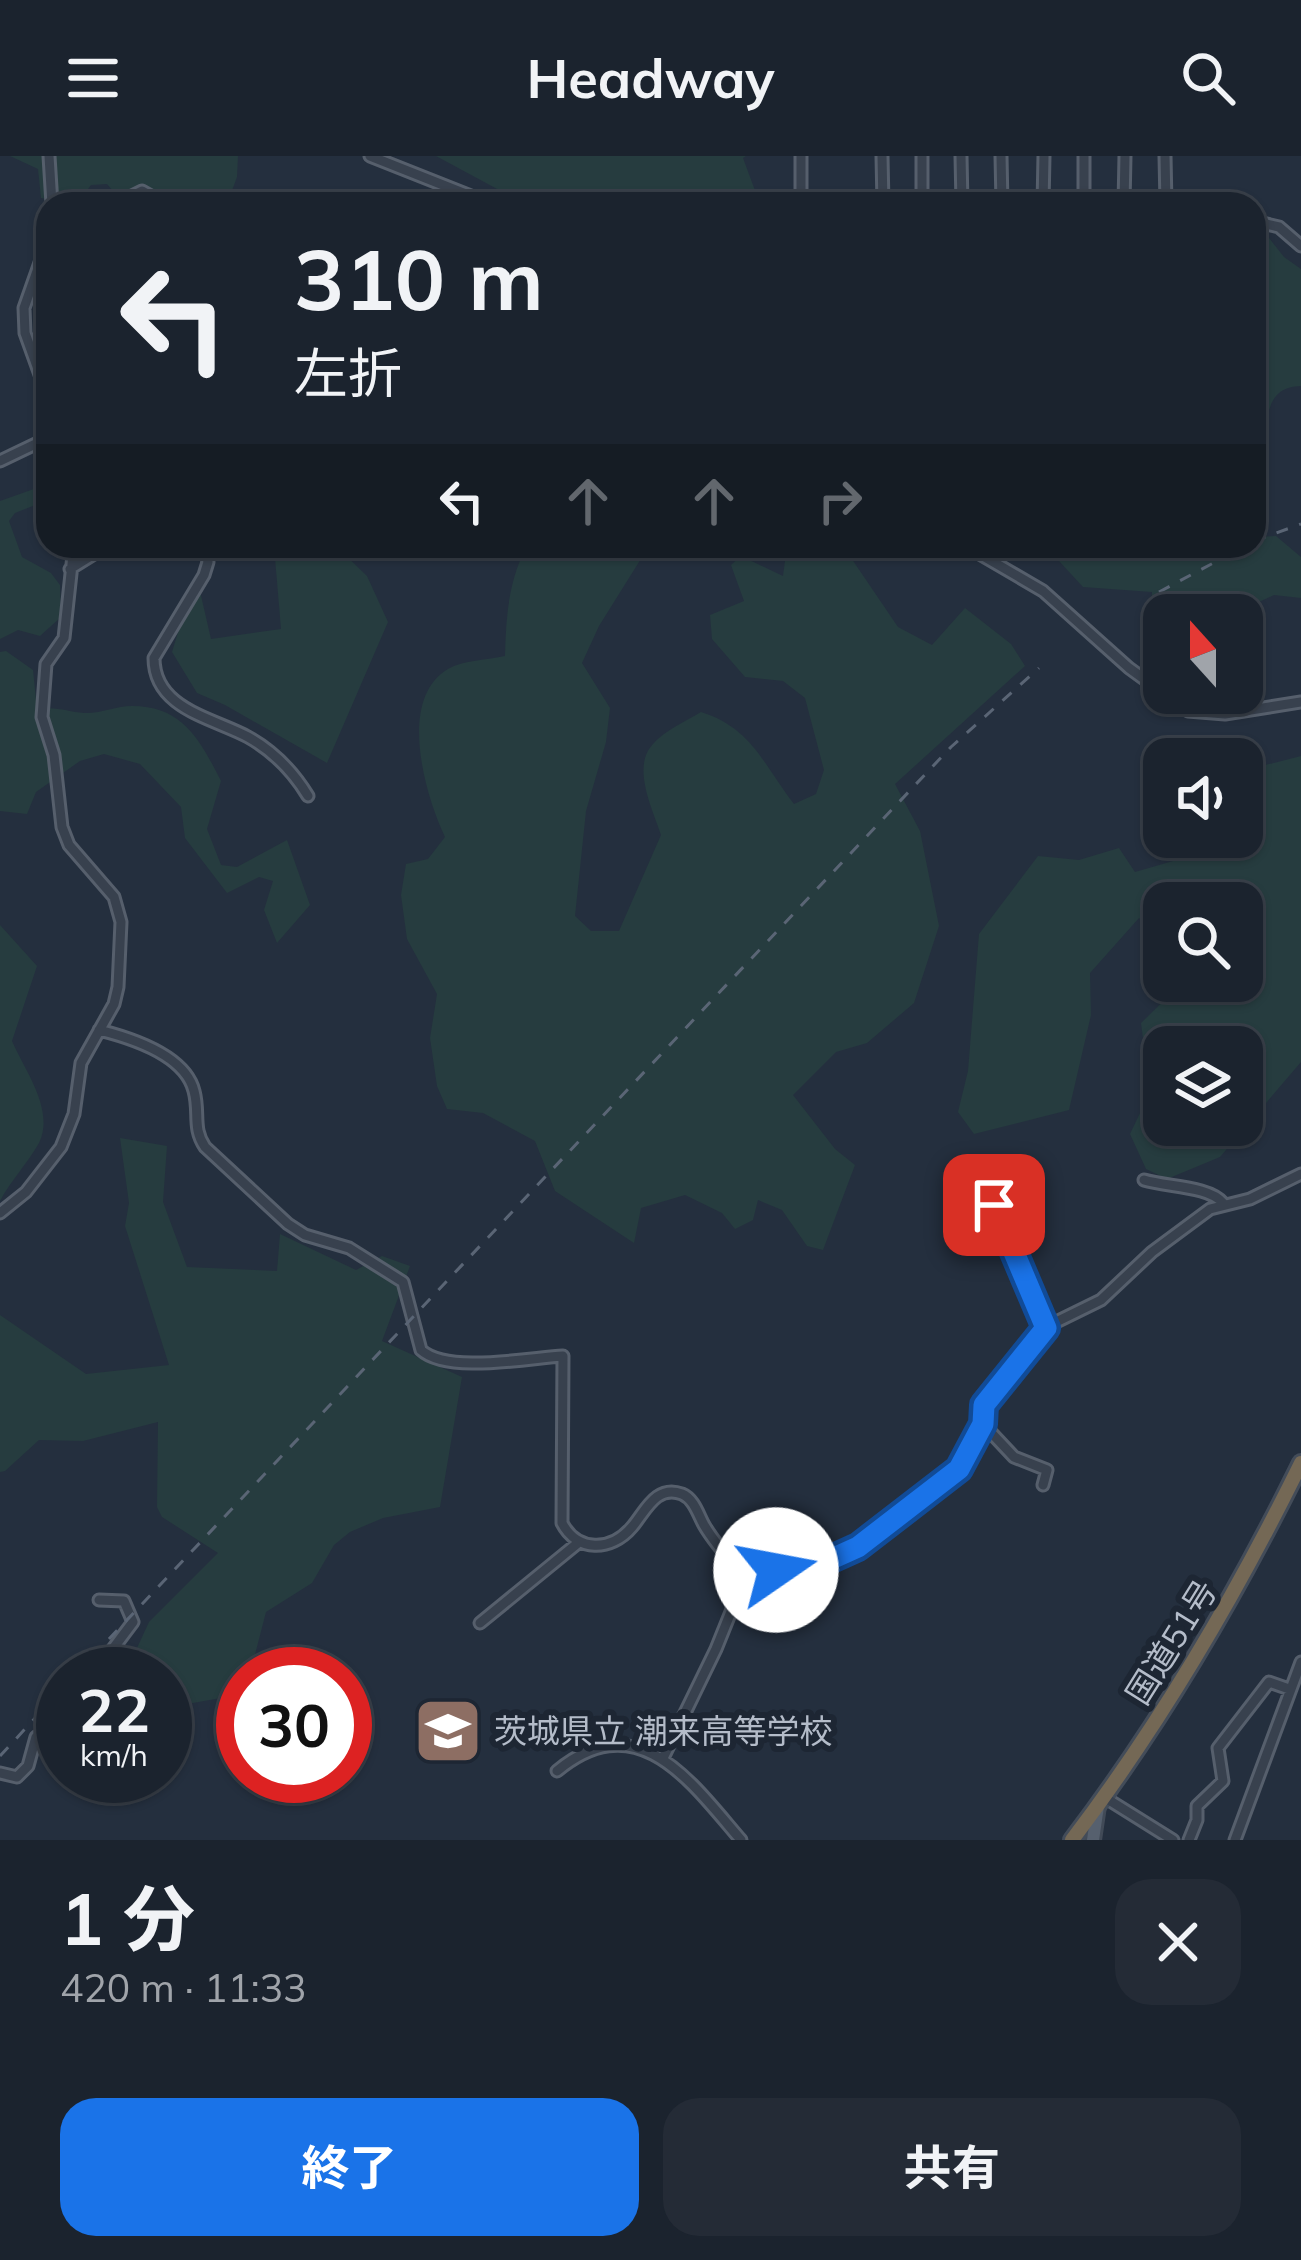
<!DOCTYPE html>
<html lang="ja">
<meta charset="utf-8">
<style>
:root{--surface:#1b232e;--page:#242b36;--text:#f1f3f6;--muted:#a0a4aa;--line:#39404a;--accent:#1a73e8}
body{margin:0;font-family:Mulish,"Noto Sans JP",sans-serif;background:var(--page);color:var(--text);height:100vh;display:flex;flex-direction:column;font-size:45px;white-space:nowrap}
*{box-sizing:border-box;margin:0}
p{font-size:39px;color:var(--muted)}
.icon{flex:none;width:66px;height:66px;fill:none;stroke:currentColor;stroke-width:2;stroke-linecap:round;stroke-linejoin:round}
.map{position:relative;height:1684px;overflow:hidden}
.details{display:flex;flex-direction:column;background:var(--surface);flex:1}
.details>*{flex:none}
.banner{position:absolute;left:36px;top:36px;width:1230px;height:366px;border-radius:36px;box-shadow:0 3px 9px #0004,0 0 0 3px var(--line);background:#1b232e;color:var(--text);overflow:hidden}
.needle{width:78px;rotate:339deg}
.buttons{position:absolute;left:1143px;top:438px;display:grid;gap:24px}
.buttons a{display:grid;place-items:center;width:120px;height:120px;border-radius:24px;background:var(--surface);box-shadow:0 3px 9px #0004,0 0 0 3px var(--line);font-size:60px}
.speed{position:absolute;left:36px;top:1491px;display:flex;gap:24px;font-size:60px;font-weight:700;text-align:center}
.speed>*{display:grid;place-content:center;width:156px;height:156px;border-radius:50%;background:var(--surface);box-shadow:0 3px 9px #0004,0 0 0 3px var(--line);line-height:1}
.speed small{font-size:30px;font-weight:400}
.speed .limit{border:18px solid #d22;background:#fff;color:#111}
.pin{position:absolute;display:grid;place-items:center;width:102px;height:102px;color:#fff;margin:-51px;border-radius:24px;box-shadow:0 6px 18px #0006}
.me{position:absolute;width:132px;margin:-66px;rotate:78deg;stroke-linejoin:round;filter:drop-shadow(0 0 9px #0008)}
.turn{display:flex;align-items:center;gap:42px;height:252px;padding:0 60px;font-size:54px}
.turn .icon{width:156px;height:156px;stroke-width:2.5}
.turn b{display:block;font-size:84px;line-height:102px}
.lanes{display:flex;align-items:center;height:114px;padding:0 60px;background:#0003;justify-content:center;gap:60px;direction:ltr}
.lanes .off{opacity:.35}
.round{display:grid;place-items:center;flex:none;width:126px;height:126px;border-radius:36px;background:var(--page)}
.summary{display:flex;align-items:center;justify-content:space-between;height:204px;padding:0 60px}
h1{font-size:72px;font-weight:700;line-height:90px}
.cta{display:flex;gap:24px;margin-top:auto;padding:24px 60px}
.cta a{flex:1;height:138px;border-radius:36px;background:var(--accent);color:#fff;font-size:48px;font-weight:700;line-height:138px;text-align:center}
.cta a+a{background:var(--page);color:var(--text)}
header{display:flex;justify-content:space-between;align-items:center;height:156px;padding:0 60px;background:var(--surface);font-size:54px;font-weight:700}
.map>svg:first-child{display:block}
.green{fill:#263c3f;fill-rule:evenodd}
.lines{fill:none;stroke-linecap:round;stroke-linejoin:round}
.minor-casing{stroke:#565f6c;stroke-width:15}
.major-casing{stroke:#414a57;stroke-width:18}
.highway-casing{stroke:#434c59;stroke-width:20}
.minor{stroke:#38414e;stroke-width:9}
.major{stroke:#56606e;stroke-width:12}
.highway{stroke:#746855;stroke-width:14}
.rail{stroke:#5a6575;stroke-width:3;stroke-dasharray:12 12;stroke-linecap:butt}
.route-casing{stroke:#114b97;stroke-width:30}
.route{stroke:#1a73e8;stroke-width:21}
.labels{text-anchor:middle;stroke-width:12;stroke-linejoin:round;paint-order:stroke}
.street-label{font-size:33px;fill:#b4bcc9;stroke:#1d2633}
.poi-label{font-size:33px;fill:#b4bcc9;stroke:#1d2633;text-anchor:start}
</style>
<header><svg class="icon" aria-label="menu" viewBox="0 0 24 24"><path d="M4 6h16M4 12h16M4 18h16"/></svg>Headway<svg class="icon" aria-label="search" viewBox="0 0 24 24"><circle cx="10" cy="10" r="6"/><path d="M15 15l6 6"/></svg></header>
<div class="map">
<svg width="1301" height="1684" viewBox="0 0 1301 1684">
<rect width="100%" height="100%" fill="#242f3e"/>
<path class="green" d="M10,0H238L237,21L227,48L190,44L189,48H118V41L107,28L91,29L77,48L41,42L38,13Z
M436,0H746L743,2L760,48L675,45L671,48H539L499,34Z
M1261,72L1284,101L1301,113V230C1279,231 1272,241 1267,261L1254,265V73Z
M48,328V344L15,357L9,365L22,401L51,417L60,429L61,461L40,480L18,474L0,483V345Z
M1276,380L1301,401V442L1274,439L1250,450L1245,470L1258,485L1242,508V459H1164V507L1151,502L1152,436L1083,431L1059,405L1053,390H1254V381Z
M274,390H336L367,420L388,466L327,607L225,549L197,537L172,496L196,418L211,483L281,473Z
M527,390H649L599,470L582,507L610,552L606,586L586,655L575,760L591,775H619L661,679C653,654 631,611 653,588C664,575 686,565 701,556C752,572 763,608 794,648L816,638L824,614L805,542L783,525L745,521L712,483L710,459L744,445L731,409L741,400L783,420L787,390H843L898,471L932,489L965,452L1011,488L1025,510L895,628L920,675L939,770L914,847L867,887L836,896L793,939L835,993L855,1009L823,1094L807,1090L782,1054L758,1044L753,1064L735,1073L722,1057L685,1039L641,1052L634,1087L555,1035L535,985L483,957L447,953L437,930L430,882L437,838L407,783L401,739L406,708L428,703L445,681C425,639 397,543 448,513C463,504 488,504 505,500C506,462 508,425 527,390Z
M6,495L33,514L37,554C53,549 68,556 84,557C100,558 116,550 132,550C183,550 200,584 221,625L207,673L221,709L237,711L287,684L310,749L277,787L264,754L273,725L259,721L227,737L185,682L181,651L140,608L104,598L80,605L36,636L27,658L0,655V496Z
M1301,600V906L1220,1001L1167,1023L1146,1013L1130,978L1150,936L1141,867L1184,825H1242V747H1164V783L1139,762L1090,817L1091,859L1069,954L974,978L958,956L968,915L979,778L1038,700L1079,704L1119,692L1135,716L1173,705L1195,681H1242V615ZM1164,891H1242V969H1164Z
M0,769L37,810L12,885C25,915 55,954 39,987C28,1007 11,1024 0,1045Z
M120,982L167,990L163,1046L187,1111L277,1115L280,1078L356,1114L382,1100L410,1110L382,1185L462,1221L440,1351L383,1362L350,1376L334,1389L312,1427L266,1456L250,1518H243V1538L165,1552V1518H125L149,1466L218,1397L162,1361L157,1351L158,1266L83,1285L39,1284L5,1315L0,1316V1159L86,1218L169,1209L125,1070L129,1047Z"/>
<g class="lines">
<defs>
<path id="minor" d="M49,0L52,48
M370,0L491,48
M882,0L883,48
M961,0L962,48
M1001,0L1002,48
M1165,0L1166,48
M116,48L142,35L165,48
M801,48V0
M922,48V0
M1043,48L1044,0
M1084,48V0
M1124,48L1125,0
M1254,65L1279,71L1301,90
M48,84L24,152L25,177L48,241
M0,305L48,282
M204,390L208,406L204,419L154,502C154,553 213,562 248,581C273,595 294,617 308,640
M966,390L1043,435L1129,512L1188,555L1225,558L1301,546
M70,413L107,390
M99,874C131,882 185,899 194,935C200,957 192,972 205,991L288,1068L305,1079L349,1092L403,1126L421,1194C447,1218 529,1202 563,1200L562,1367C577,1396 611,1396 632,1371C645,1356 656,1328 682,1338C694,1343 698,1358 704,1369C715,1388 730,1404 745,1421
M1144,1024C1167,1031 1209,1030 1223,1047
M995,1049L1046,1172
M0,1057L26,1036L61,991L74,958L81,907L114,848L118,831L121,766L114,741L69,689L62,671L54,599L42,561L46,508L64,482L74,390
M983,1268L1014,1301L1047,1314L1043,1329
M480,1467L578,1387
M94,1518L133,1466L124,1445L99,1444
M663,1602L716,1493L745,1421L827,1405L888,1372L959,1313L983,1268L984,1249L1048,1170L1101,1144L1152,1096L1210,1053L1250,1043L1301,1018
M557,1615C638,1548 691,1626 741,1684
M0,1617L17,1621L28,1610L36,1581L63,1565
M1104,1641L1173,1684
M1189,1684L1197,1664V1650L1223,1625L1218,1592L1269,1526L1289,1533
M1235,1684L1301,1506"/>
<path id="major" d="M1093,1684L1098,1650"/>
<path id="highway" d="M1072,1684C1161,1567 1236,1439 1301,1307"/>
</defs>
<use href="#minor" class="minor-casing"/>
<use href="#major" class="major-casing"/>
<use href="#highway" class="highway-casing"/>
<use href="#minor" class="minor"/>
<use href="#major" class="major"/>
<use href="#highway" class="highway"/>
<path class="rail" d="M1254,385L1301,368
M1159,436L1245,390
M76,1518L951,591L1039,512
M0,1600L63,1532"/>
</g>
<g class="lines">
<defs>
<path id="route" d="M776,1414L827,1405L858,1391L959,1313L983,1268L984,1249L1046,1172L994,1049"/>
</defs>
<use href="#route" class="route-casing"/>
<use href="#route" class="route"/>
</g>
<defs>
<symbol id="school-square" viewBox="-11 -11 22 22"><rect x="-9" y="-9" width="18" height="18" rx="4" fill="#8d6e63" stroke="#1d2633"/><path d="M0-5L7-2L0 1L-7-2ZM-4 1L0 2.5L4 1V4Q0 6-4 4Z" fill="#fff"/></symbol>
</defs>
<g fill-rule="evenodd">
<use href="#school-square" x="410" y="1537" width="76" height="76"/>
</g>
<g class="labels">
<g class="street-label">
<text transform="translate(1171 1486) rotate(-58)" y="12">国道51号</text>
</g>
<g class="poi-label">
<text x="494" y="1587">茨城県立 潮来高等学校</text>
</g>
</g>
</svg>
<div class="buttons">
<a><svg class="needle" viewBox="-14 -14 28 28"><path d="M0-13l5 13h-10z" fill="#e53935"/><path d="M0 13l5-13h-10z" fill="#a0a4aa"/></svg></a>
<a><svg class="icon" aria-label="sound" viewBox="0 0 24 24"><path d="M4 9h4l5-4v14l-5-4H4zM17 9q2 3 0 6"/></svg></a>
<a><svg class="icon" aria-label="search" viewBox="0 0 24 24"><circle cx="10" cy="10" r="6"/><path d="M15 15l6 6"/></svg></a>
<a><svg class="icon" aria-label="layers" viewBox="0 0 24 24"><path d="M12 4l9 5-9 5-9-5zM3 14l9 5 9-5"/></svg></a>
</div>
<div class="speed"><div>22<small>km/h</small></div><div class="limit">30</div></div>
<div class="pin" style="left:994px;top:1049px;background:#d93025"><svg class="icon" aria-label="arrive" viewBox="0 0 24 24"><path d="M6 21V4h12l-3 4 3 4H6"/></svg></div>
<svg class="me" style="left:776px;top:1414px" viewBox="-20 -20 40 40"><circle r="19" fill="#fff"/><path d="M0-13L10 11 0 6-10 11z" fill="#1a73e8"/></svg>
<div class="banner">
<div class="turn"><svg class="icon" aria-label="left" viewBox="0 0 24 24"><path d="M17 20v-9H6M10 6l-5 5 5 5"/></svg><div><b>310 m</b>左折</div></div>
<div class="lanes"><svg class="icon" aria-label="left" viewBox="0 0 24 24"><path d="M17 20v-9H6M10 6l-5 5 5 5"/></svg><svg class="icon off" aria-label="ahead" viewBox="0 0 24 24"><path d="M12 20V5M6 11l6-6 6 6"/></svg><svg class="icon off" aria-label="ahead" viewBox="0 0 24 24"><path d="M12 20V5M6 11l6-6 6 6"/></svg><svg class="icon off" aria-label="right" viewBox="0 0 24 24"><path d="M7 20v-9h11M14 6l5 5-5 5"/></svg></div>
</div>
</div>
<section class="details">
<div class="summary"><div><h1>1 分</h1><p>420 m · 11:33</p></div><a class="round"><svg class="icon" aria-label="close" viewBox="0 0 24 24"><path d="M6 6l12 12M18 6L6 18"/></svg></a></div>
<div class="cta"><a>終了</a><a>共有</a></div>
</section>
